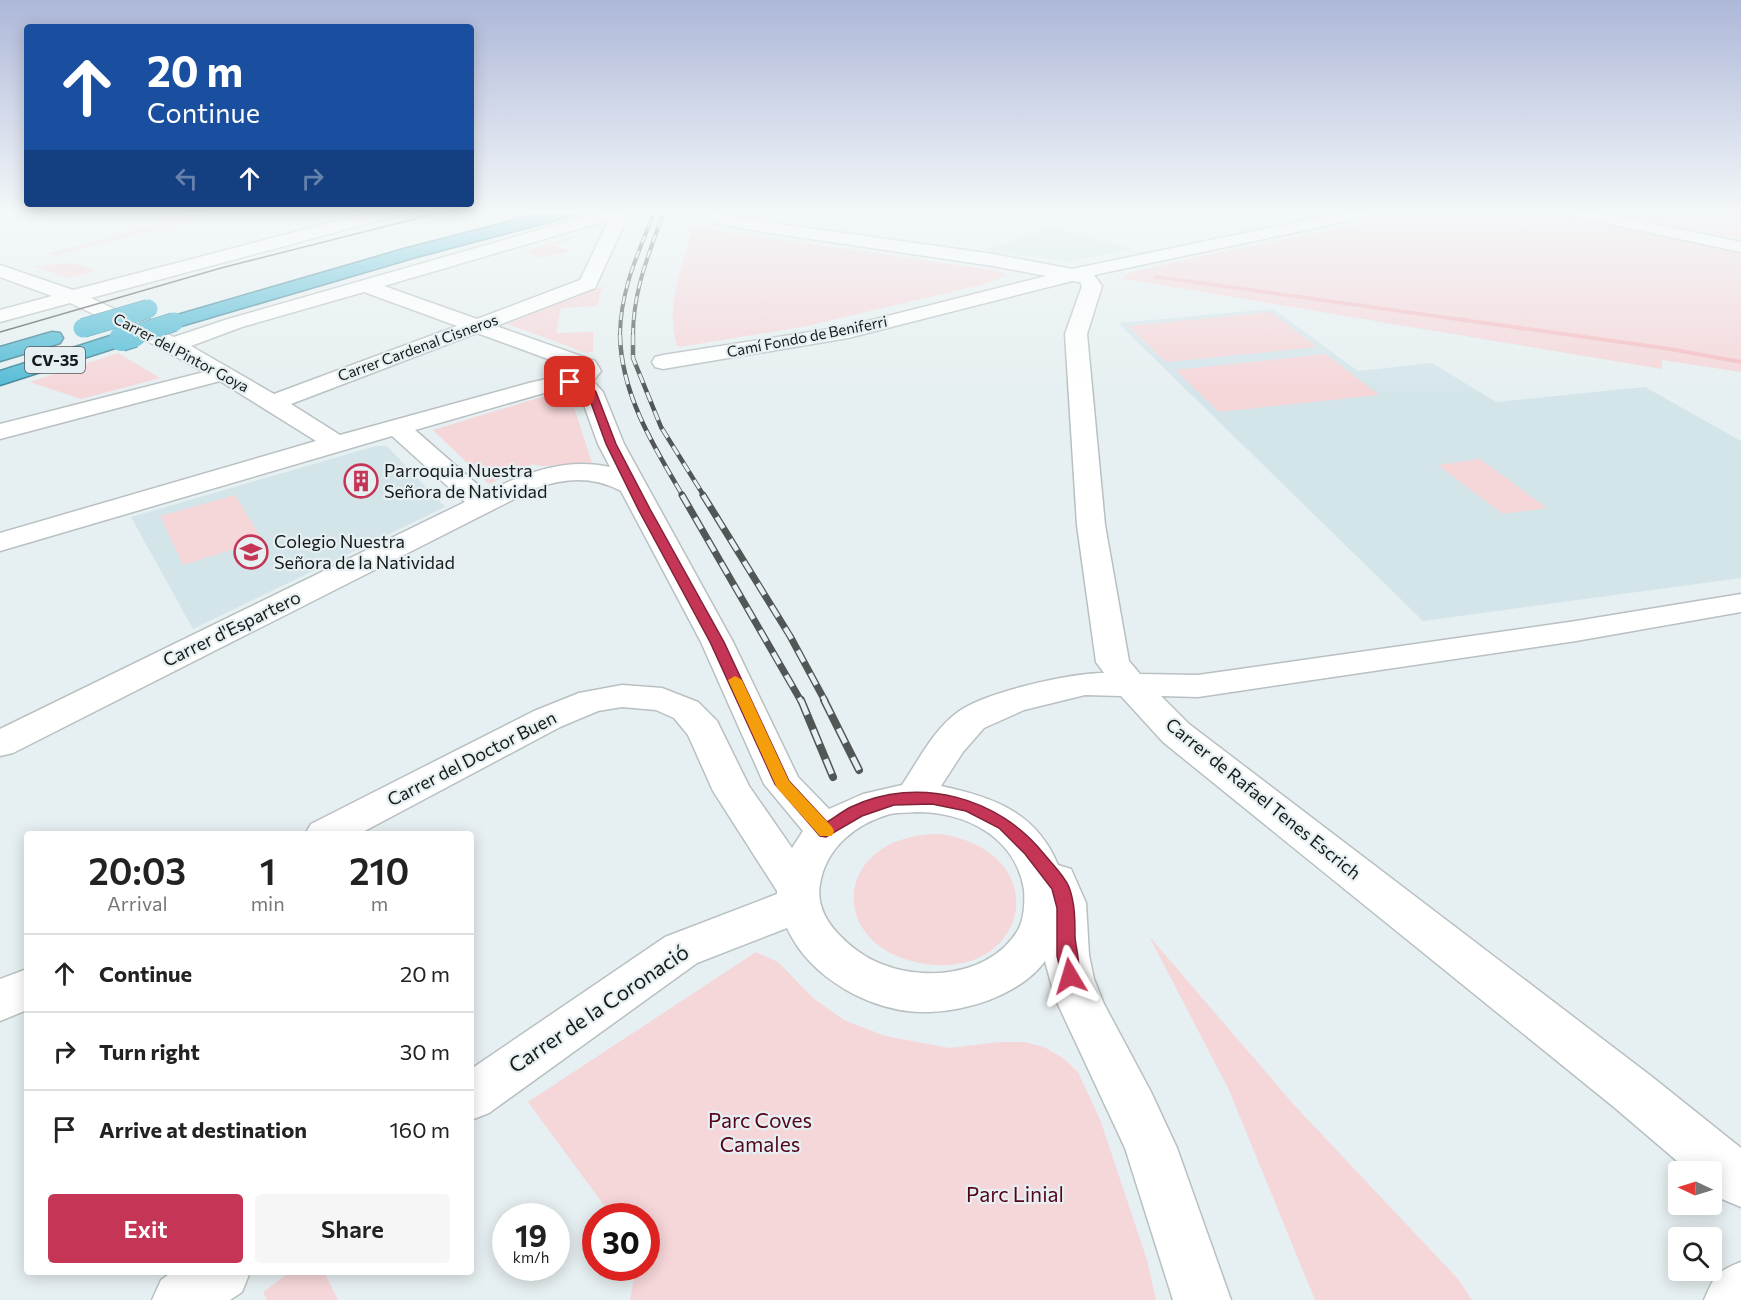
<!DOCTYPE html>
<meta charset="utf-8">
<style>
:root{--surface:#fff;--page:#f6f6f6;--text:#222;--muted:#767676;--line:#e0e0e0;--accent:#c53556}
body{margin:0;font-family:Commissioner,sans-serif;background:var(--page);color:var(--text);height:100vh;display:flex;flex-direction:column;font-size:22px;white-space:nowrap}
*{box-sizing:border-box;margin:0}
p{font-size:20px;color:var(--muted)}
.icon{flex:none;width:33px;height:33px;fill:none;stroke:currentColor;stroke-width:2;stroke-linecap:round;stroke-linejoin:round}
.map{position:relative;flex:1;overflow:hidden}
.details{position:absolute;left:24px;top:831px;width:450px;height:444px;display:flex;flex-direction:column;background:var(--surface);border-radius:6px;box-shadow:0 3px 15px #0003}
.details>*{flex:none}
.guide{position:absolute;left:24px;top:24px;width:450px;height:183px;border-radius:6px;box-shadow:0 3px 15px #0003;background:#1a4fa0;color:#fff;overflow:hidden}
.needle{width:39px;rotate:274deg}
.buttons{position:absolute;left:1668px;top:1161px;display:grid;gap:12px}
.buttons a{display:grid;place-items:center;width:54px;height:54px;border-radius:6px;background:var(--surface);box-shadow:0 3px 15px #0003;font-size:30px}
.speed{position:absolute;left:492px;top:1203px;display:flex;gap:12px;font-size:30px;font-weight:700;text-align:center}
.speed>*{display:grid;place-content:center;width:78px;height:78px;border-radius:50%;background:var(--surface);box-shadow:0 3px 15px #0003;line-height:1}
.speed small{font-size:15px;font-weight:400}
.speed .limit{border:9px solid #d22;background:#fff;color:#111}
.pin{position:absolute;display:grid;place-items:center;width:51px;height:51px;color:#fff;margin:-26px;border-radius:12px;box-shadow:0 3px 9px #0006}
.me{position:absolute;width:66px;margin:-33px;rotate:353deg;stroke-linejoin:round;filter:drop-shadow(0 0 4px #0008)}
.turn{display:flex;align-items:center;gap:21px;height:126px;padding:0 24px;font-size:27px}
.turn .icon{width:78px;height:78px;stroke-width:2.5}
.turn b{display:block;font-size:42px;line-height:51px}
.lanes{display:flex;align-items:center;height:57px;padding:0 24px;background:#0003;justify-content:center;gap:30px;direction:ltr}
.lanes .off{opacity:.35}
.eta{display:flex;justify-content:space-evenly;align-items:center;height:102px;text-align:center}
.eta b{font-size:36px;font-weight:600;line-height:42px}
.cta{display:flex;gap:12px;margin-top:auto;padding:12px 24px}
.cta a{flex:1;height:69px;border-radius:6px;background:var(--accent);color:#fff;font-size:24px;font-weight:600;line-height:69px;text-align:center}
.cta a+a{background:var(--page);color:var(--text)}
ul{padding:0;list-style:none}
li{display:flex;align-items:center;gap:18px;height:78px;padding:0 24px;border-top:2px solid var(--line)}
li div{flex:1}
li b{display:block;font-size:22px}
li em{font-style:normal}
.map>svg:first-child{display:block}
.built{fill:#d4e5ea}
.green{fill:#f5d6d9}
.lines{fill:none;stroke-linecap:round;stroke-linejoin:round}
.stream{fill:#f5bcc1;fill-rule:evenodd}
.minor-casing{stroke:#b8c0c2;stroke-width:3}
.highway-casing{stroke:#3d8394;stroke-width:3}
.minor{fill:#fff;fill-rule:evenodd}
.highway{fill:#52bbd5;fill-rule:evenodd}
.tram{stroke:#515657;stroke-width:1.5}
.rail-far3-casing{stroke:#515657;stroke-width:4}
.rail-far2-casing{stroke:#515657;stroke-width:4.5}
.rail-far1-casing{stroke:#515657;stroke-width:7}
.rail-casing{stroke:#515657;stroke-width:8}
.rail-far3{stroke:#e6eff1;stroke-width:2;stroke-dasharray:8;stroke-linecap:butt}
.rail-far2{stroke:#e6eff1;stroke-width:3;stroke-dasharray:10;stroke-linecap:butt}
.rail-far1{stroke:#e6eff1;stroke-width:4.5;stroke-dasharray:13;stroke-linecap:butt}
.rail{stroke:#e6eff1;stroke-width:5;stroke-dasharray:16;stroke-linecap:butt}
.highway-bridge-far1-casing{stroke:#3d8394;stroke-width:20;stroke-linecap:butt}
.highway-bridge-casing{stroke:#3d8394;stroke-width:26;stroke-linecap:butt}
.highway-bridge-far1{stroke:#52bbd5;stroke-width:19}
.highway-bridge{stroke:#52bbd5;stroke-width:24}
.route{fill:#c53556;stroke:#802238;stroke-width:1.5}
.slow{fill:#f59e0b}
.labels{text-anchor:middle;stroke-width:4.5;stroke-linejoin:round;paint-order:stroke}
.far-street-label{font-size:15px;fill:#171a1b;stroke:#e6eff1}
.shield{fill:#e6eff1;stroke:#555a5b;stroke-width:1.5}
.shield-label{font-size:16px;font-weight:bold;fill:#171a1b}
.poi-label{font-size:18px;fill:#171a1b;stroke:#e6eff1;text-anchor:start}
.street-label{font-size:18px;fill:#171a1b;stroke:#e6eff1}
.near-street-label{font-size:21px;fill:#171a1b;stroke:#e6eff1}
.near-park-label{font-size:21px;fill:#56041c;stroke:#e6eff1}
</style>
<div class="map">
<svg width="1741" height="1300" viewBox="0 0 1741 1300">
<rect width="100%" height="100%" fill="#e6eff1"/>
<path class="built" d="M1052,226L1130,249L1068,262L984,250Z
M1273,309L1358,371L1432,363L1496,402L1645,387L1741,441V578L1423,621L1118,323Z
M376,446H387L445,507L193,629L131,517Z"/>
<path class="green" d="M208,211L220,213L54,256L47,254Z
M726,211H767L776,214C759,222 742,222 726,211Z
M1411,211H1543L1741,252V372L1662,360V369L1124,279L1125,275L1136,271L1211,254L1389,218Z
M1606,211H1741V239Z
M695,227L992,270L1002,272L1006,276L981,285L807,326L680,347L677,346C665,308 682,265 693,228Z
M574,236L578,237L554,245L570,251L540,258L524,251Z
M74,263L97,271L67,278L33,266Z
M603,286L597,306L561,308L556,333L593,332V351L587,353L507,324Z
M1271,312L1317,347L1166,362L1128,326Z
M118,353L160,378L81,399L30,382Z
M1326,354L1379,395L1219,412L1175,370Z
M548,395H563L571,398L592,463C571,461 549,470 533,464L489,484L433,430Z
M1480,459L1547,508L1503,514L1438,465Z
M235,495L262,540L183,565L160,516Z
M940,834C1057,852 1029,979 926,964C824,949 831,834 940,834Z
M1149,936L1294,1105L1458,1279L1472,1300H1315L1229,1090Z
M756,952L778,962L814,999L844,1020L885,1036L949,1048L1000,1042H1024L1044,1047L1063,1058L1078,1072L1101,1122L1147,1260L1156,1300H630L636,1268H646V1216H612L528,1102Z
M290,1272H324L338,1300H267L263,1292Z"/>
<g class="lines">
<path class="stream" d="M1156,275L1670,347L1741,360V364L1670,351L1154,278L1153,277Z"/>
<defs>
<path id="minor" d="M376,211H402L400,215L91,298L174,337L228,319L605,211H630L595,288L496,326L595,361L601,371L593,381L603,392L624,444L733,642L798,777L829,809L863,794L902,785C918,761 934,729 958,712C985,692 1071,673 1104,673L1096,662L1077,525L1065,334L1082,286L1080,282L1072,281L848,338L663,369L655,367L652,362L655,357L663,355L848,326L1046,276L993,266L751,230L715,223L702,211C719,211 734,216 751,220L993,254L1072,269L1350,211H1380L1378,215L1372,216L1094,275L1102,286L1087,334L1105,525L1129,661L1140,674L1198,675L1576,621L1741,594V612L1576,641L1198,697L1161,696L1189,724L1651,1076L1741,1148V1207L1722,1199L1712,1190V1172H1690L1615,1108L1163,742L1121,696L1085,695L1024,710L984,728L963,752L941,786C993,797 1036,812 1058,865L1071,869L1086,903L1089,955L1094,979L1104,1004L1151,1092L1177,1148L1231,1300H1173L1125,1148L1055,998L1045,961C1032,979 1010,992 989,1000C970,1007 951,1011 930,1012C874,1014 810,979 787,928L697,963L489,1113L471,1120V1069L665,937L777,894V891L713,791L688,735L674,718L656,710L622,707L598,711L560,727L359,834H305L311,824L534,711L579,693L622,685L662,688L698,702L717,721L749,786L792,848L803,831L764,784L701,642L621,491C592,476 567,478 536,488L13,753L0,756V729L465,502L392,436L0,551V533L316,441L220,381L0,439V424L204,372L123,328L70,303L0,322V310L52,296L0,277V265L73,290ZM609,220L580,280L477,319L384,286ZM364,292L457,326L274,394L191,346L242,327ZM477,333L578,370L573,375L559,376L529,383L340,435L291,404ZM573,389L580,394L598,444L610,467C566,457 525,473 486,492L415,430L544,393ZM917,812C966,812 1016,837 1024,890C1025,903 1024,919 1018,930C986,984 899,984 855,949C835,933 815,912 820,884C826,848 855,824 890,814C899,812 908,813 917,812Z
M1563,211H1593L1741,242V252L1571,216Z
M27,969V1010L0,1021V979Z
M1741,1262V1300H1704C1714,1276 1717,1271 1741,1262Z
M172,1272H250L242,1292L230,1300H152L161,1280Z"/>
<path id="highway" d="M551,211H577L575,215L416,257L181,326L174,328L167,326L164,322L167,318L404,249Z
M52,332L60,333L63,338L60,343L0,361V347Z
M110,336L118,337L121,342L118,347L0,385V371Z"/>
</defs>
<use href="#minor" class="minor-casing"/>
<use href="#highway" class="highway-casing"/>
<use href="#minor" class="minor"/>
<use href="#highway" class="highway"/>
<path class="tram" d="M0,332L221,268L446,211"/>
<defs>
<path id="rail-far3" d="M620,336C620,291 638,253 655,211
M633,336C633,290 649,254 664,211"/>
<path id="rail-far2" d="M620,335C621,394 654,447 683,496
M633,335V358L661,427L704,496"/>
<path id="rail-far1" d="M682,495L801,701
M703,495L790,636L825,701"/>
<path id="rail" d="M801,700L833,777
M824,700L859,770"/>
</defs>
<use href="#rail-far3" class="rail-far3-casing"/>
<use href="#rail-far2" class="rail-far2-casing"/>
<use href="#rail-far1" class="rail-far1-casing"/>
<use href="#rail" class="rail-casing"/>
<use href="#rail-far3" class="rail-far3"/>
<use href="#rail-far2" class="rail-far2"/>
<use href="#rail-far1" class="rail-far1"/>
<use href="#rail" class="rail"/>
<defs>
<path id="highway-bridge-far1" d="M83,328L148,309
M130,336L174,322"/>
<path id="highway-bridge" d="M121,339L134,335"/>
</defs>
<use href="#highway-bridge-far1" class="highway-bridge-far1-casing"/>
<use href="#highway-bridge" class="highway-bridge-casing"/>
<use href="#highway-bridge-far1" class="highway-bridge-far1"/>
<use href="#highway-bridge" class="highway-bridge"/>
</g>
<linearGradient id="sky" x2="0" y2="1"><stop stop-color="#adb7d8"/><stop offset="0.54" stop-color="#f4f8f9"/><stop offset="1" stop-color="#f4f8f9" stop-opacity="0"/></linearGradient>
<rect width="1741" height="393" fill="url(#sky)"/>
<path class="route" d="M570,379L590,384L596,392L616,444L650,509L724,642L789,781L827,822C835,817 843,811 851,807C918,775 999,797 1044,854C1052,864 1064,875 1069,887C1075,903 1075,920 1075,937C1076,949 1082,970 1077,981L1070,984L1063,981L1057,956V908L1052,889L1025,854L999,828L966,811L932,804L894,805L862,816L826,837L820,836L775,784L710,642L638,509L606,444L587,392L583,388L566,384L565,382Z"/>
<path class="slow" d="M735,676L742,680L789,781L832,827L834,831L832,836H820L777,788L728,680Z"/>
<defs>
<symbol id="building-ring" viewBox="-11 -11 22 22"><circle r="9.5" fill="#e6eff1" stroke="#c53556" stroke-width="1.5"/><path d="M-4-6H4V6H1V3H-1V6H-4ZM-2.5-4.3h1.7v1.8h-1.7ZM.8-4.3h1.7v1.8H.8ZM-2.5-1h1.7V.8h-1.7ZM.8-1h1.7V.8H.8Z" fill="#c53556"/></symbol>
<symbol id="school-ring" viewBox="-11 -11 22 22"><circle r="9.5" fill="#e6eff1" stroke="#c53556" stroke-width="1.5"/><path d="M0-5L7-2L0 1L-7-2ZM-4 1L0 2.5L4 1V4Q0 6-4 4Z" fill="#c53556"/></symbol>
</defs>
<g fill-rule="evenodd">
<use href="#building-ring" x="342" y="462" width="38" height="38"/>
<use href="#school-ring" x="232" y="533" width="38" height="38"/>
</g>
<g class="labels">
<g class="far-street-label">
<text transform="translate(807 337) rotate(-11)" y="5">Camí Fondo de Beniferri</text>
<text transform="translate(418 348) rotate(-20)" y="5">Carrer Cardenal Cisneros</text>
<text transform="translate(181 353) rotate(28)" y="5">Carrer del Pintor Goya</text>
</g>
<rect class="shield" x="25" y="347" width="60" height="26" rx="4.5"/>
<g class="shield-label">
<text x="55" y="366">CV-35</text>
</g>
<g class="poi-label">
<text x="384" y="477">Parroquia Nuestra<tspan x="384" dy="21">Señora de Natividad</tspan></text>
<text x="274" y="548">Colegio Nuestra<tspan x="274" dy="21">Señora de la Natividad</tspan></text>
</g>
<g class="street-label">
<text transform="translate(232 629) rotate(-26)" y="6">Carrer d'Espartero</text>
<text transform="translate(472 759) rotate(-27)" y="6">Carrer del Doctor Buen</text>
<text transform="translate(1263 799) rotate(39)" y="6">Carrer de Rafael Tenes Escrich</text>
</g>
<g class="near-street-label">
<text transform="translate(599 1009) rotate(-34)" y="7">Carrer de la Coronació</text>
</g>
<g class="near-park-label">
<text x="760" y="1128">Parc Coves<tspan x="760" dy="24">Camales</tspan></text>
<text x="1015" y="1202">Parc Linial</text>
</g>
</g>
</svg>
<div class="buttons">
<a><svg class="needle" viewBox="-14 -14 28 28"><path d="M0-13l5 13h-10z" fill="#e53935"/><path d="M0 13l5-13h-10z" fill="#767676"/></svg></a>
<a><svg class="icon" aria-label="search" viewBox="0 0 24 24"><circle cx="10" cy="10" r="6"/><path d="M15 15l6 6"/></svg></a>
</div>
<div class="speed"><div>19<small>km/h</small></div><div class="limit">30</div></div>
<div class="pin" style="left:570px;top:382px;background:#d93025"><svg class="icon" aria-label="arrive" viewBox="0 0 24 24"><path d="M6 21V4h12l-3 4 3 4H6"/></svg></div>
<svg class="me" style="left:1070px;top:976px" viewBox="-20 -20 40 40"><path d="M0-17L14 15 0 8-14 15z" fill="#c53556" stroke="#fff" stroke-width="4"/></svg>
<div class="guide">
<div class="turn"><svg class="icon" aria-label="ahead" viewBox="0 0 24 24"><path d="M12 20V5M6 11l6-6 6 6"/></svg><div><b>20 m</b>Continue</div></div>
<div class="lanes"><svg class="icon off" aria-label="left" viewBox="0 0 24 24"><path d="M17 20v-9H6M10 6l-5 5 5 5"/></svg><svg class="icon" aria-label="ahead" viewBox="0 0 24 24"><path d="M12 20V5M6 11l6-6 6 6"/></svg><svg class="icon off" aria-label="right" viewBox="0 0 24 24"><path d="M7 20v-9h11M14 6l5 5-5 5"/></svg></div>
</div>
<section class="details">
<div class="eta">
<div><b>20:03</b><p>Arrival</p></div>
<div><b>1</b><p>min</p></div>
<div><b>210</b><p>m</p></div>
</div>
<ul>
<li><svg class="icon" aria-label="ahead" viewBox="0 0 24 24"><path d="M12 20V5M6 11l6-6 6 6"/></svg><div><b>Continue</b></div><em>20 m</em></li>
<li><svg class="icon" aria-label="right" viewBox="0 0 24 24"><path d="M7 20v-9h11M14 6l5 5-5 5"/></svg><div><b>Turn right</b></div><em>30 m</em></li>
<li><svg class="icon" aria-label="arrive" viewBox="0 0 24 24"><path d="M6 21V4h12l-3 4 3 4H6"/></svg><div><b>Arrive at destination</b></div><em>160 m</em></li>
</ul>
<div class="cta"><a>Exit</a><a>Share</a></div>
</section>
</div>
